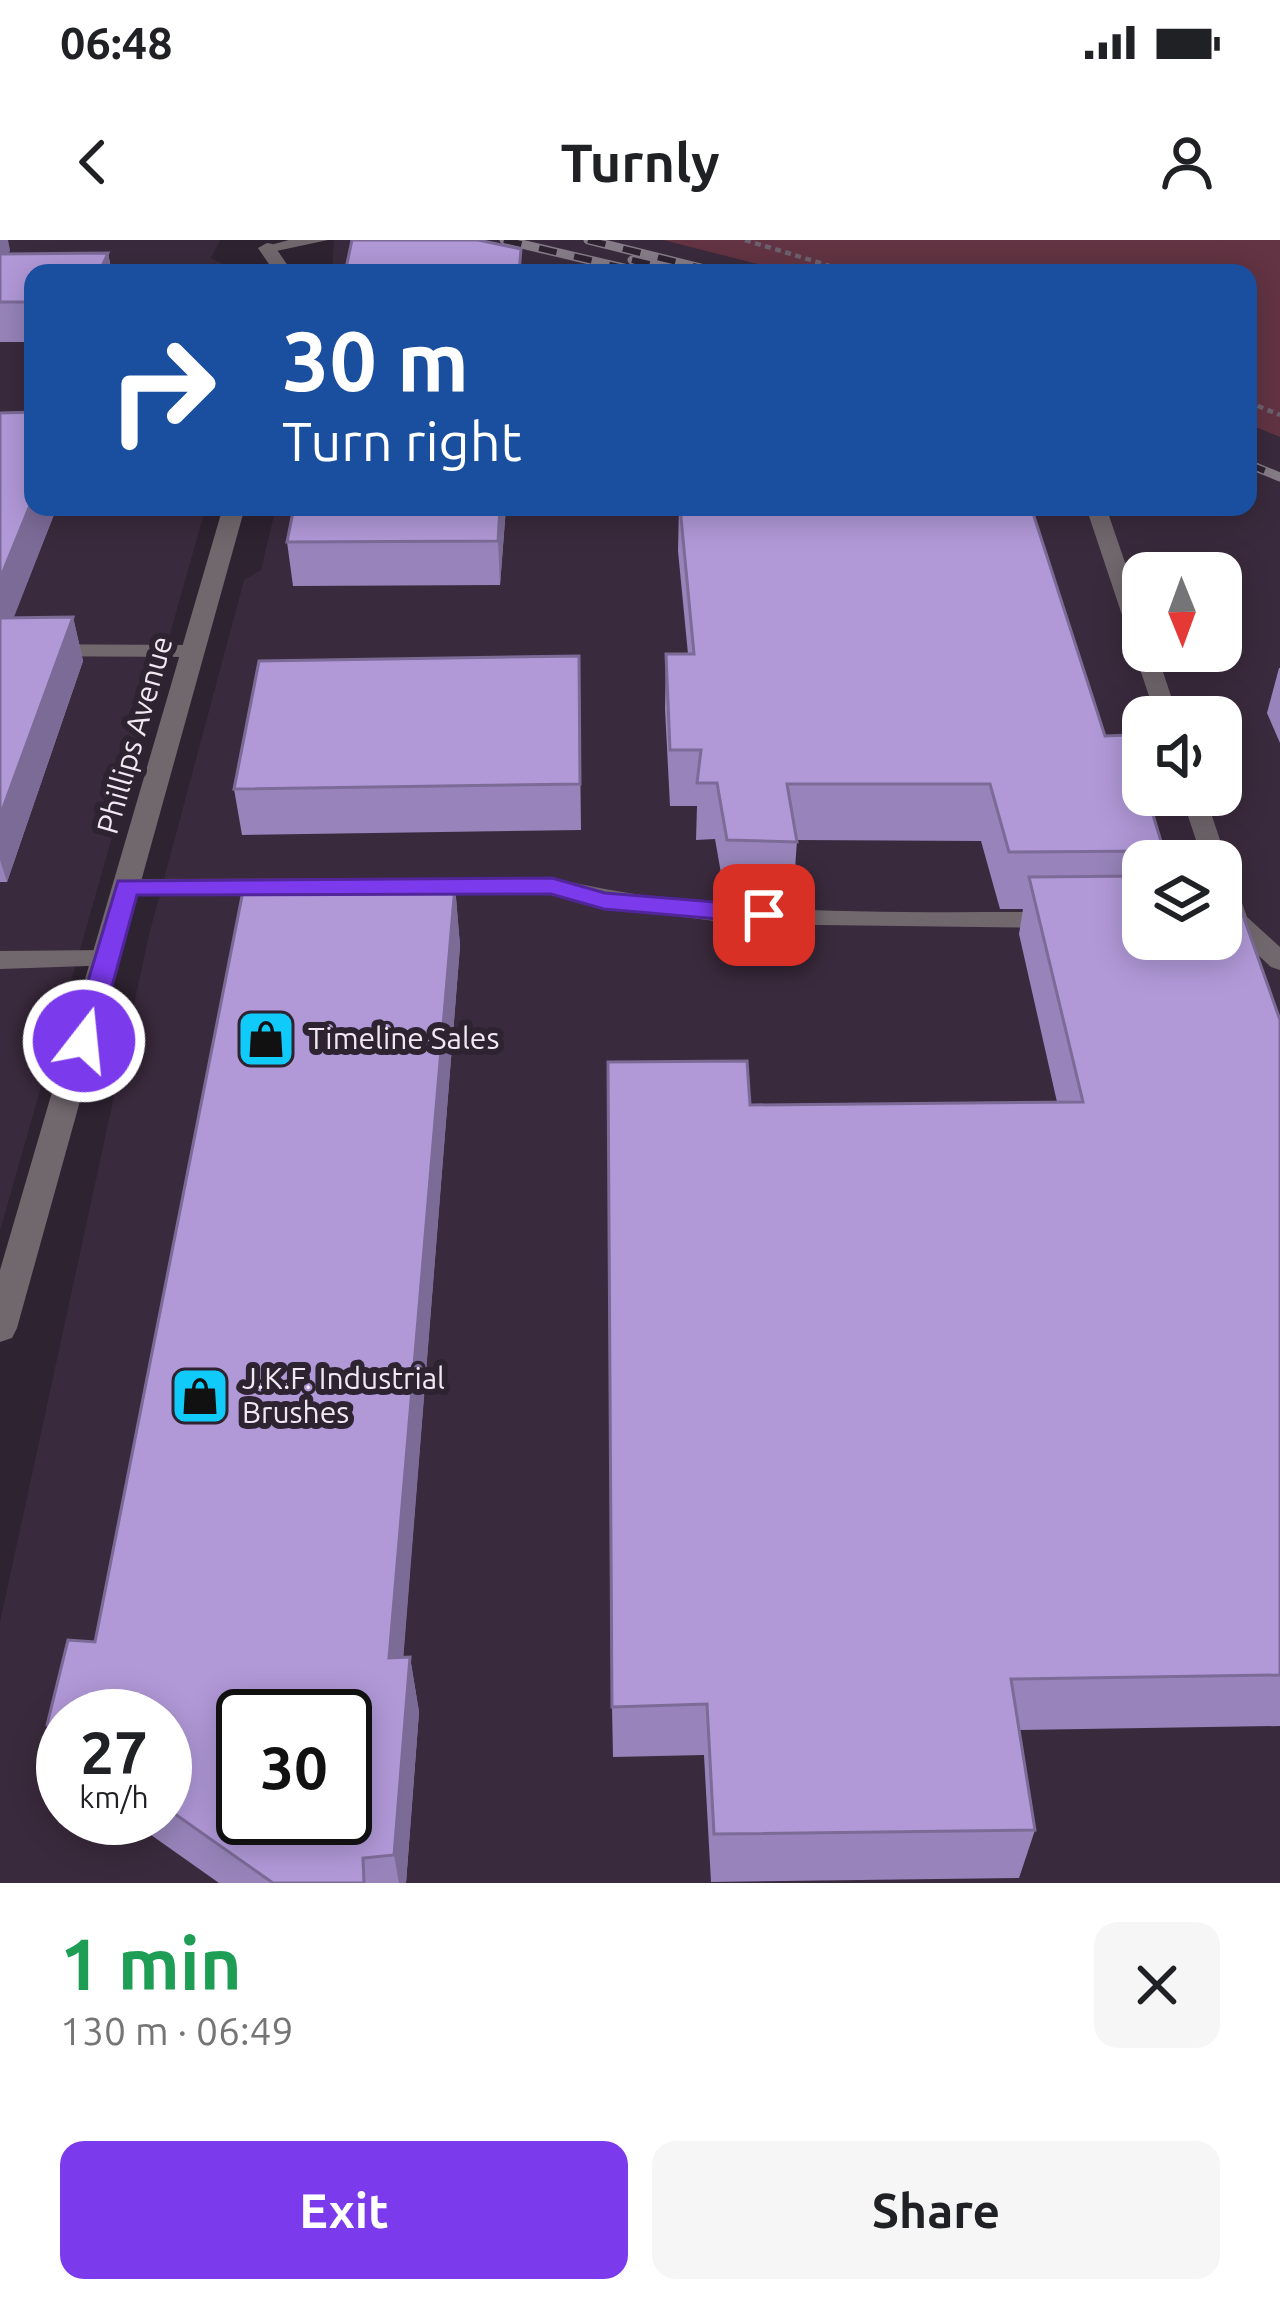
<!DOCTYPE html>
<meta charset="utf-8">
<style>
:root{--surface:#fff;--page:#f6f6f6;--text:#202124;--muted:#757577;--accent:#7c3aed}
body{margin:0;font-family:Ubuntu,sans-serif;background:var(--page);color:var(--text);height:100vh;display:flex;flex-direction:column;font-size:45px;white-space:nowrap}
*{box-sizing:border-box;margin:0}
p{font-size:39px;color:var(--muted)}
.icon{flex:none;width:66px;height:66px;fill:none;stroke:currentColor;stroke-width:2;stroke-linecap:round;stroke-linejoin:round}
.map{position:relative;height:1643px;overflow:hidden}
.drawer{display:flex;flex-direction:column;background:var(--surface);flex:1}
.drawer>*{flex:none}
.guide{position:absolute;left:24px;top:24px;width:1233px;height:252px;border-radius:24px;box-shadow:0 6px 30px #0003;background:#1a4fa0;color:#fff;overflow:hidden}
.needle{width:78px;rotate:179deg}
.buttons{position:absolute;left:1122px;top:312px;display:grid;gap:24px}
.buttons a{display:grid;place-items:center;width:120px;height:120px;border-radius:24px;background:var(--surface);box-shadow:0 6px 30px #0003;font-size:60px}
.speed{position:absolute;left:36px;top:1449px;display:flex;gap:24px;font-size:60px;font-weight:700;text-align:center}
.speed>*{display:grid;place-content:center;width:156px;height:156px;border-radius:50%;background:var(--surface);box-shadow:0 6px 30px #0003;line-height:1}
.speed small{font-size:30px;font-weight:400}
.speed .limit{border:6px solid #111;border-radius:18px;background:#fff;color:#111}
.pin{position:absolute;display:grid;place-items:center;width:102px;height:102px;color:#fff;margin:-51px;border-radius:24px;box-shadow:0 6px 18px #0006}
.me{position:absolute;width:132px;margin:-66px;rotate:16deg;stroke-linejoin:round;filter:drop-shadow(0 0 9px #0008)}
.turn{display:flex;align-items:center;gap:42px;height:252px;padding:0 60px;font-size:54px}
.turn .icon{width:156px;height:156px;stroke-width:2.5}
.turn b{display:block;font-size:84px;line-height:102px}
.round{display:grid;place-items:center;flex:none;width:126px;height:126px;border-radius:24px;background:var(--page)}
.head{display:flex;align-items:center;justify-content:space-between;height:204px;padding:0 60px}
h1{font-size:72px;font-weight:600;line-height:90px;color:#1e9e55}
.action{display:flex;gap:24px;margin-top:auto;padding:24px 60px}
.action a{flex:1;height:138px;border-radius:24px;background:var(--accent);color:#fff;font-size:48px;font-weight:600;line-height:138px;text-align:center}
.action a+a{background:var(--page);color:var(--text)}
.status{display:flex;justify-content:space-between;align-items:center;height:84px;padding:0 60px;background:var(--surface);direction:ltr}
.status svg{height:33px;fill:currentColor}
header{display:flex;justify-content:space-between;align-items:center;height:156px;padding:0 60px;background:var(--surface);font-size:54px;font-weight:600}
.map>svg:first-child{display:block}
.built{fill:#3a2a3d;fill-rule:evenodd}
.green{fill:#633443}
.lines{fill:none;stroke-linecap:round;stroke-linejoin:round}
.path{stroke:#6c626f;stroke-width:4.5;stroke-dasharray:6 4.5;stroke-linecap:butt}
.service{fill:#71686d;fill-rule:evenodd}
.minor{fill:#71686d;fill-rule:evenodd}
.rail-casing{stroke:#877d89;stroke-width:9}
.rail{stroke:#2e2331;stroke-width:6;stroke-dasharray:18;stroke-linecap:butt}
.wall{fill:#9884ba}
.shaded-wall{fill:#7c6b97}
.building{fill:#b199d8;stroke:#7c6b97;stroke-width:3;fill-rule:evenodd}
.route{fill:#7c3aed;stroke:#51269a;stroke-width:3}
.labels{text-anchor:middle;stroke-width:12;stroke-linejoin:round;paint-order:stroke}
.street-label{font-size:30px;fill:#f1e9f2;stroke:#2e2331}
.poi-label{font-size:30px;fill:#f1e9f2;stroke:#2e2331;text-anchor:start}
</style>
<div class="status"><b>06:48</b><svg viewBox="0 0 49 12"><path d="M0 12V9h3v3zM5 12V6h3v6zM10 12V3h3v9zM15 12V0h3v12zM26 1h20v11H26zM47 4h2v5h-2z"/></svg></div>
<header><svg class="icon" aria-label="back" viewBox="0 0 24 24"><path d="M15 5l-7 7 7 7"/></svg>Turnly<svg class="icon" aria-label="person" viewBox="0 0 24 24"><circle cx="12" cy="8" r="4"/><path d="M4 21q1-7 8-7t8 7"/></svg></header>
<div class="map">
<svg width="1280" height="1643" viewBox="0 0 1280 1643">
<rect width="100%" height="100%" fill="#2e2331"/>
<path class="built" d="M0,0H220L211,18L238,33H33V267H206L0,991Z
M334,0H663L792,33H332Z
M1248,184L1280,197V1643H0V1382L149,695L244,340L261,330L276,267H1248ZM1143,333H1221V411H1143ZM1143,477H1221V555H1143ZM1143,621H1221V699H1143ZM63,1476H165V1578H63ZM243,1476H345V1578H243Z"/>
<path class="green" d="M663,0H1280V197L1248,184V33H792Z"/>
<g class="lines">
<path class="path" d="M745,0L853,33
M1248,162L1280,175"/>
<path class="service" d="M289,0H328L267,13L259,8Z
M1086,267H1106L1143,375V411H1156L1178,477H1156Z
M0,404L192,405L203,411L192,417L0,416Z
M1181,555H1205L1227,621L1224,626L1221,621H1203Z
M1221,629L1233,637L1247,677L1280,707V730L1271,727L1230,689H1221Z
M552,638C718,677 885,672 1055,672L1068,680L1055,688L738,684L613,668L552,654L126,655L114,647L126,639Z
M108,710L121,719L117,725L0,729V711Z"/>
<path class="minor" d="M267,3L273,4L293,33H275L258,8Z
M223,267H245L17,1088L12,1098L0,1102V1030Z"/>
<defs>
<path id="rail" d="M504,0L645,33
M588,0L721,33
M632,20L685,33
M1248,224L1280,237"/>
</defs>
<use href="#rail" class="rail-casing"/>
<use href="#rail" class="rail"/>
</g>
<path class="wall" d="M0,0L10,10L8,14L108,13L112,33H33V102H0Z
M0,173L33,267H57L13,378L73,377L83,421L7,642H0Z
M294,267H506L500,345L293,346L287,302Z
M679,267H1031L1105,496L1167,621H1143V699L1280,780V1486L1019,1490L1035,1590L1019,1638L711,1642L704,1515L613,1517L612,1467L750,865L1057,862L1019,694L1023,669H1000L981,601L797,600L793,659L725,656L715,599L696,600L697,566H670L665,469L666,414H688L678,311Z
M579,416L581,590L242,595L234,549Z
M1279,428H1280V503L1267,473Z
M455,646L460,706L403,1417H410L419,1472L406,1643H219L127,1578H165V1476H63V1520L47,1485L95,1402Z"/>
<path class="shaded-wall" d="M0,0H8L10,10L0,34Z
M108,13L112,33H99Z
M33,258V267H57L5,400L0,402V339Z
M500,267H506L500,345L498,301Z
M73,377L83,421L7,642L0,620V576Z
M455,646L460,706L399,1472L389,1418Z
M410,1417L419,1472L406,1643H399L394,1615Z"/>
<path class="building" d="M352,0H478L521,9L519,33H345Z
M108,13L99,33H33V62H0V14Z
M33,172V258L0,339V173Z
M294,267H500L498,301L287,302Z
M680,267H1031L1105,496L1129,495L1143,541V555H1147L1167,621H1159L1156,611L1009,612L990,544H787L797,602L727,600L717,543H697L701,510H670L666,414H694Z
M73,377L0,576V378Z
M579,416L580,544L234,549L259,421Z
M1143,636V699H1221V664H1239L1280,780V1435L1011,1439L1035,1590L714,1594L707,1464L612,1467L608,822L747,821L750,865L1083,862L1029,637Z
M244,646H455L389,1418L410,1417L394,1615L363,1618L364,1643H273L165,1567V1476H63V1496L47,1485L68,1400L95,1402ZM243,1476H345V1578H243Z"/>
<path class="route" d="M552,638L605,653L764,666L776,675L764,683L604,669L551,654L137,655L97,801L84,810L70,801L118,641Z"/>
<defs>
<symbol id="shop-square" viewBox="-11 -11 22 22"><rect x="-9" y="-9" width="18" height="18" rx="4" fill="#10cafa" stroke="#2e2331"/><path d="M-5-2.5h2.3a2.7 3.5 0 0 1 5.4 0H5L5.5 6h-11ZM-1.5-2.5h3a1.5 2.3 0 0 0-3 0Z" fill="#111"/></symbol>
</defs>
<g fill-rule="evenodd">
<use href="#shop-square" x="233" y="766" width="66" height="66"/>
<use href="#shop-square" x="167" y="1123" width="66" height="66"/>
</g>
<g class="labels">
<g class="street-label">
<text transform="translate(135 495) rotate(-74)" y="10">Phillips Avenue</text>
</g>
<g class="poi-label">
<text x="308" y="809">Timeline Sales</text>
<text x="242" y="1149">J.K.F. Industrial<tspan x="242" dy="34">Brushes</tspan></text>
</g>
</g>
</svg>
<div class="buttons">
<a><svg class="needle" viewBox="-14 -14 28 28"><path d="M0-13l5 13h-10z" fill="#e53935"/><path d="M0 13l5-13h-10z" fill="#757577"/></svg></a>
<a><svg class="icon" aria-label="sound" viewBox="0 0 24 24"><path d="M4 9h4l5-4v14l-5-4H4zM17 9q2 3 0 6"/></svg></a>
<a><svg class="icon" aria-label="layers" viewBox="0 0 24 24"><path d="M12 4l9 5-9 5-9-5zM3 14l9 5 9-5"/></svg></a>
</div>
<div class="speed"><div>27<small>km/h</small></div><div class="limit">30</div></div>
<div class="pin" style="left:764px;top:675px;background:#d93025"><svg class="icon" aria-label="arrive" viewBox="0 0 24 24"><path d="M6 21V4h12l-3 4 3 4H6"/></svg></div>
<svg class="me" style="left:84px;top:801px" viewBox="-20 -20 40 40"><circle r="17" fill="#7c3aed" stroke="#fff" stroke-width="3"/><path d="M0-11L8 9 0 5-8 9z" fill="#fff"/></svg>
<div class="guide">
<div class="turn"><svg class="icon" aria-label="right" viewBox="0 0 24 24"><path d="M7 20v-9h11M14 6l5 5-5 5"/></svg><div><b>30 m</b>Turn right</div></div>
</div>
</div>
<section class="drawer">
<div class="head"><div><h1>1 min</h1><p>130 m · 06:49</p></div><a class="round"><svg class="icon" aria-label="close" viewBox="0 0 24 24"><path d="M6 6l12 12M18 6L6 18"/></svg></a></div>
<div class="action"><a>Exit</a><a>Share</a></div>
</section>
